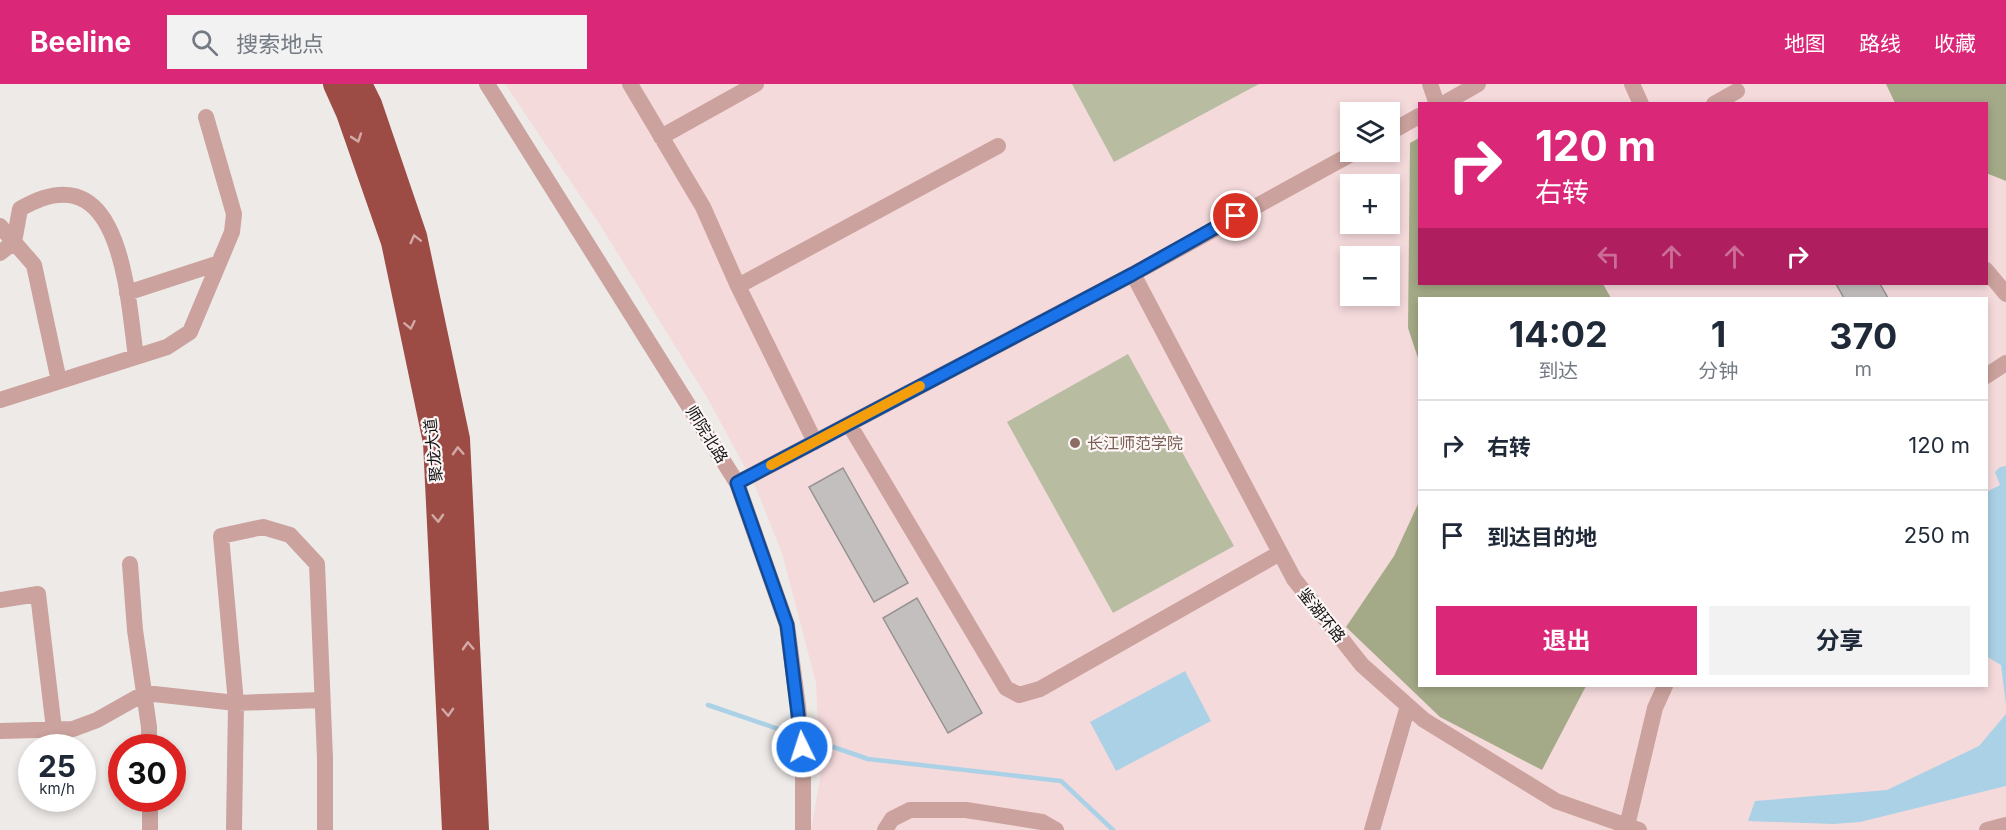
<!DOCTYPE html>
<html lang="zh">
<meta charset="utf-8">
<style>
:root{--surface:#fff;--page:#f2f2f3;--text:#1f2937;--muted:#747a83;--line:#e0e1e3;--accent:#db2777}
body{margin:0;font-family:Inter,"Noto Sans SC",sans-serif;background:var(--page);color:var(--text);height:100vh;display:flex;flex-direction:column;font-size:22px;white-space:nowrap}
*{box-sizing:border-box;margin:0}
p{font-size:20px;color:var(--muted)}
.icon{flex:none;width:33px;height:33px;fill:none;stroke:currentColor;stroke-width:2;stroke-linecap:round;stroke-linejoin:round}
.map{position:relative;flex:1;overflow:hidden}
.sheet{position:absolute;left:1418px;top:213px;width:570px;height:390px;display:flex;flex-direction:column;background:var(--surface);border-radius:0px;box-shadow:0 3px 9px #0003}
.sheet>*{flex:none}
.hud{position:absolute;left:1418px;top:18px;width:570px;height:183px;border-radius:0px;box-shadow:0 3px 9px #0003;background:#db2777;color:#fff;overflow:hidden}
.controls{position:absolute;left:1340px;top:18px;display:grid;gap:12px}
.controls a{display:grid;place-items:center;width:60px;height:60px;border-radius:0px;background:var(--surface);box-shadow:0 3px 9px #0003;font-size:30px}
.speed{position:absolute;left:18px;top:650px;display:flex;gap:12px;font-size:30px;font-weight:700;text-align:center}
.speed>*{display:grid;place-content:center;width:78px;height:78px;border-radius:50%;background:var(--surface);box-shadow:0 3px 9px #0003;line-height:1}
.speed small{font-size:15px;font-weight:400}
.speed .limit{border:9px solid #d22;background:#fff;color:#111}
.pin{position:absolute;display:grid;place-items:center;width:51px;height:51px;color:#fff;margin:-26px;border:3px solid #fff;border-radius:50%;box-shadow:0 2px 6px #0007}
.me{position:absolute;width:66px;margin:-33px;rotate:356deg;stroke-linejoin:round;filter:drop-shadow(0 0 4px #0008)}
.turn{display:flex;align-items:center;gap:21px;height:126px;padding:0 18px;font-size:27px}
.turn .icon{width:78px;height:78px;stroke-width:2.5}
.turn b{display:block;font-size:42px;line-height:51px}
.lanes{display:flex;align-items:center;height:57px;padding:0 18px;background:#0003;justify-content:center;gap:30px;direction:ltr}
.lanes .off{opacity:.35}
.eta{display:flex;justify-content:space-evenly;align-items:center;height:102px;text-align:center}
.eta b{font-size:36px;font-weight:700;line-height:42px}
.button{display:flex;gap:12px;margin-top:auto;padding:12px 18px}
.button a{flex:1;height:69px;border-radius:0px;background:var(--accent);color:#fff;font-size:24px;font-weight:700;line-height:69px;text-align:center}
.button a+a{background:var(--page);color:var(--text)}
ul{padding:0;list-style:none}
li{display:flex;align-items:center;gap:18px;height:90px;padding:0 18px;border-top:2px solid var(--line)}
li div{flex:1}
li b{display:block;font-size:22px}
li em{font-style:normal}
header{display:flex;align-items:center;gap:36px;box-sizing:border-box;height:84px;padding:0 30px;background:var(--accent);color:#fff}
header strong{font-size:28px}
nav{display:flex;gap:33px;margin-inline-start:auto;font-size:21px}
.search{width:420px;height:54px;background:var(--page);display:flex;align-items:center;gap:15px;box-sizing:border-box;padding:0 21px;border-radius:0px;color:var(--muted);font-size:22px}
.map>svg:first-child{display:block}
.education{fill:#f5dadc;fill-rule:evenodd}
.green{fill:#b8bda2}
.forest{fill:#a4aa87}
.water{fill:#abd1e6}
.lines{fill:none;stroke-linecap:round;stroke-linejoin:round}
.stream{stroke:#abd1e6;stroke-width:4.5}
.building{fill:#c3bfbe;stroke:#969291;stroke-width:1.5}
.minor{stroke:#cba29d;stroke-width:16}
.highway{stroke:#9d4b45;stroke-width:24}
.oneway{stroke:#d1aaa6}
.route-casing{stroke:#114b97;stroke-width:15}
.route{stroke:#1a73e8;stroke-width:10}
.slow{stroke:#f59e0b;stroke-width:10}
.education-dot{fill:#8d6e63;stroke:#fcf7f6;stroke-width:2}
.labels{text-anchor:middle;stroke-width:4.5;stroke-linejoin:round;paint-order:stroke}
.street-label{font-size:16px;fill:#151313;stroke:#fcf7f6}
.education-label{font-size:16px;fill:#785e54;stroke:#fcf7f6;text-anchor:start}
</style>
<header>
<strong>Beeline</strong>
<div class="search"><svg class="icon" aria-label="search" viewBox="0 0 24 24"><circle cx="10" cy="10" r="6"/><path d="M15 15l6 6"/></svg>搜索地点</div>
<nav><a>地图</a><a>路线</a><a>收藏</a></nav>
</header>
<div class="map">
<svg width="2006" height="746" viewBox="0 0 2006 746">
<rect width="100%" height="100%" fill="#eeeae8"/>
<path class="education" d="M505,0H2006V746H811L820,695L816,599L782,469L756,404L708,315L600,141ZM1419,20H1986V200H1419ZM1350,28H1389V68H1350ZM1350,100H1389V140H1350ZM1350,172H1389V212H1350ZM1419,214H1986V602H1419Z"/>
<path class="green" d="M1072,0H1259L1114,78Z
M1128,270L1234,462L1113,529L1007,338Z"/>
<path class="forest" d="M1886,0H2006V97L1986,89V20L1895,19Z
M1419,54V200H1603L1611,214H1419V277L1408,244L1410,59Z
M1419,418V602H1586L1542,686L1440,633L1346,543L1394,472Z"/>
<path class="water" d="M2006,382V621L2001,581L1986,572V408L2000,401L1995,388L2000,383Z
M1185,587L1211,637L1116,687L1090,638Z
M2006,630V702L1860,738L1833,740L1748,737L1755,717L1887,706L1979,662Z"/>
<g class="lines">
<path class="stream" d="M708,621L796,651
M804,653L868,675L1061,697L1113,746"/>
</g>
<path class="building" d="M1836,200H1880L1888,214H1844Z
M843,384L908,499L874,518L809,403Z
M917,514L982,629L948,649L883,534Z"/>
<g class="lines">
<path class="minor" d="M487,0L737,399L787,541L798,622L803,684V746
M630,0L703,123L738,202L815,358
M1430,0L1437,20
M1632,0L1641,20
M1443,20L1478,0
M1714,20L1737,7
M1389,49L1419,32
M661,53L756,0
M0,142L34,181L59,297
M0,169L14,158L20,125C122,65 127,210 136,273
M1986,186L2006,210
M1133,190L1294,495L1362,581L1424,636L1556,717L1639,746
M738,202L998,62
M127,209L219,179
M1986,292L2006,279
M0,316L167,263L190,248L232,148L234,130L206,33
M849,340L1006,604L1019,611L1040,605L1280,469
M737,399L1133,190L1355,68
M130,480L135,546L149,643V663
M0,516L38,510L54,645
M0,647L73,645L97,636L145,609L236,619L322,616
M150,714V746
M1627,742L1655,624L1665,602
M234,746L236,619L221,452L263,443L290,451L317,480L325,674V746
M885,746L892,735L910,726H966L1042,738L1056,746
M1372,746L1408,622
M1987,746L2006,741"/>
<path class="highway" d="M335,0L348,29L393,158L435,358L454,746
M360,0L370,20L415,152L458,355L477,746"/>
</g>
<defs><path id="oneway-chevron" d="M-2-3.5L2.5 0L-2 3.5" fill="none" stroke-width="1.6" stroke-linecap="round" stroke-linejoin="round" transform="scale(1.5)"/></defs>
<g class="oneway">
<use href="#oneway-chevron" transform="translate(357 54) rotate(71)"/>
<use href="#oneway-chevron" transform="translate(415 155) rotate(-104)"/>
<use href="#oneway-chevron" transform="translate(410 241) rotate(78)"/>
<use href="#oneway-chevron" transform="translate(458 367) rotate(-93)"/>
<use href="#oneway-chevron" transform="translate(438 434) rotate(87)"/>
<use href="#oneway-chevron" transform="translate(468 562) rotate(-93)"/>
<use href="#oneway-chevron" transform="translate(448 628) rotate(87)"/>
</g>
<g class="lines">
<defs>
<path id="route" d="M802,663L787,541L737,399L1133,190L1236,132"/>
</defs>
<use href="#route" class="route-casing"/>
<use href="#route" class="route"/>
<path class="slow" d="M771,381L920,302"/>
</g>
<circle class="education-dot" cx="1075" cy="359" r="6"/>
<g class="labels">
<g class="street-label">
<text transform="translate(707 350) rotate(58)" y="6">师院北路</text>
<text transform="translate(433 366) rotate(-96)" y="6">聚龙大道</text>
<text transform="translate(1322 531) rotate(51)" y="6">鉴湖环路</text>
</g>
<g class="education-label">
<text x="1087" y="365">长江师范学院</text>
</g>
</g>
</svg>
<div class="controls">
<a><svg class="icon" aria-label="layers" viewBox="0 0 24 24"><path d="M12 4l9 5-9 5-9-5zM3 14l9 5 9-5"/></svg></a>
<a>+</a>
<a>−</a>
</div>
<div class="speed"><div>25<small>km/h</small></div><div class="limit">30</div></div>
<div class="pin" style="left:1236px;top:132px;background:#d93025"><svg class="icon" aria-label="arrive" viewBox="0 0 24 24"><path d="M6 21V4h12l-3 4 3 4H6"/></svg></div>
<svg class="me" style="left:802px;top:663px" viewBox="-20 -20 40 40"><circle r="17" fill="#1a73e8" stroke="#fff" stroke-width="3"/><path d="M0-11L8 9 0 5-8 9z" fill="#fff"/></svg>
<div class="hud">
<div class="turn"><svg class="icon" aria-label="right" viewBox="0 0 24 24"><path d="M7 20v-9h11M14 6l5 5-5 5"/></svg><div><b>120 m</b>右转</div></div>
<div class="lanes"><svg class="icon off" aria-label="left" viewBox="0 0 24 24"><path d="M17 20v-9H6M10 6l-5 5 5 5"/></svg><svg class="icon off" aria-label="ahead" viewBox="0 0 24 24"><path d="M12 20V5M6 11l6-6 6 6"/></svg><svg class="icon off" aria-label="ahead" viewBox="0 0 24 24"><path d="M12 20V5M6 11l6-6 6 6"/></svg><svg class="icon" aria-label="right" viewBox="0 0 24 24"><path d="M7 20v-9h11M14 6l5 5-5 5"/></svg></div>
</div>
<section class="sheet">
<div class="eta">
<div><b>14:02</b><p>到达</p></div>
<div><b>1</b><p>分钟</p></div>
<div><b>370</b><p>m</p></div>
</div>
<ul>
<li><svg class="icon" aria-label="right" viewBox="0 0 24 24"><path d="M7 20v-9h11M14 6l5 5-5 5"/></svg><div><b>右转</b></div><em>120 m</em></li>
<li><svg class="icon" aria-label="arrive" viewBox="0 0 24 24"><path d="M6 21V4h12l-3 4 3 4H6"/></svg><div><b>到达目的地</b></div><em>250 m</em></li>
</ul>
<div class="button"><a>退出</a><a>分享</a></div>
</section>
</div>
